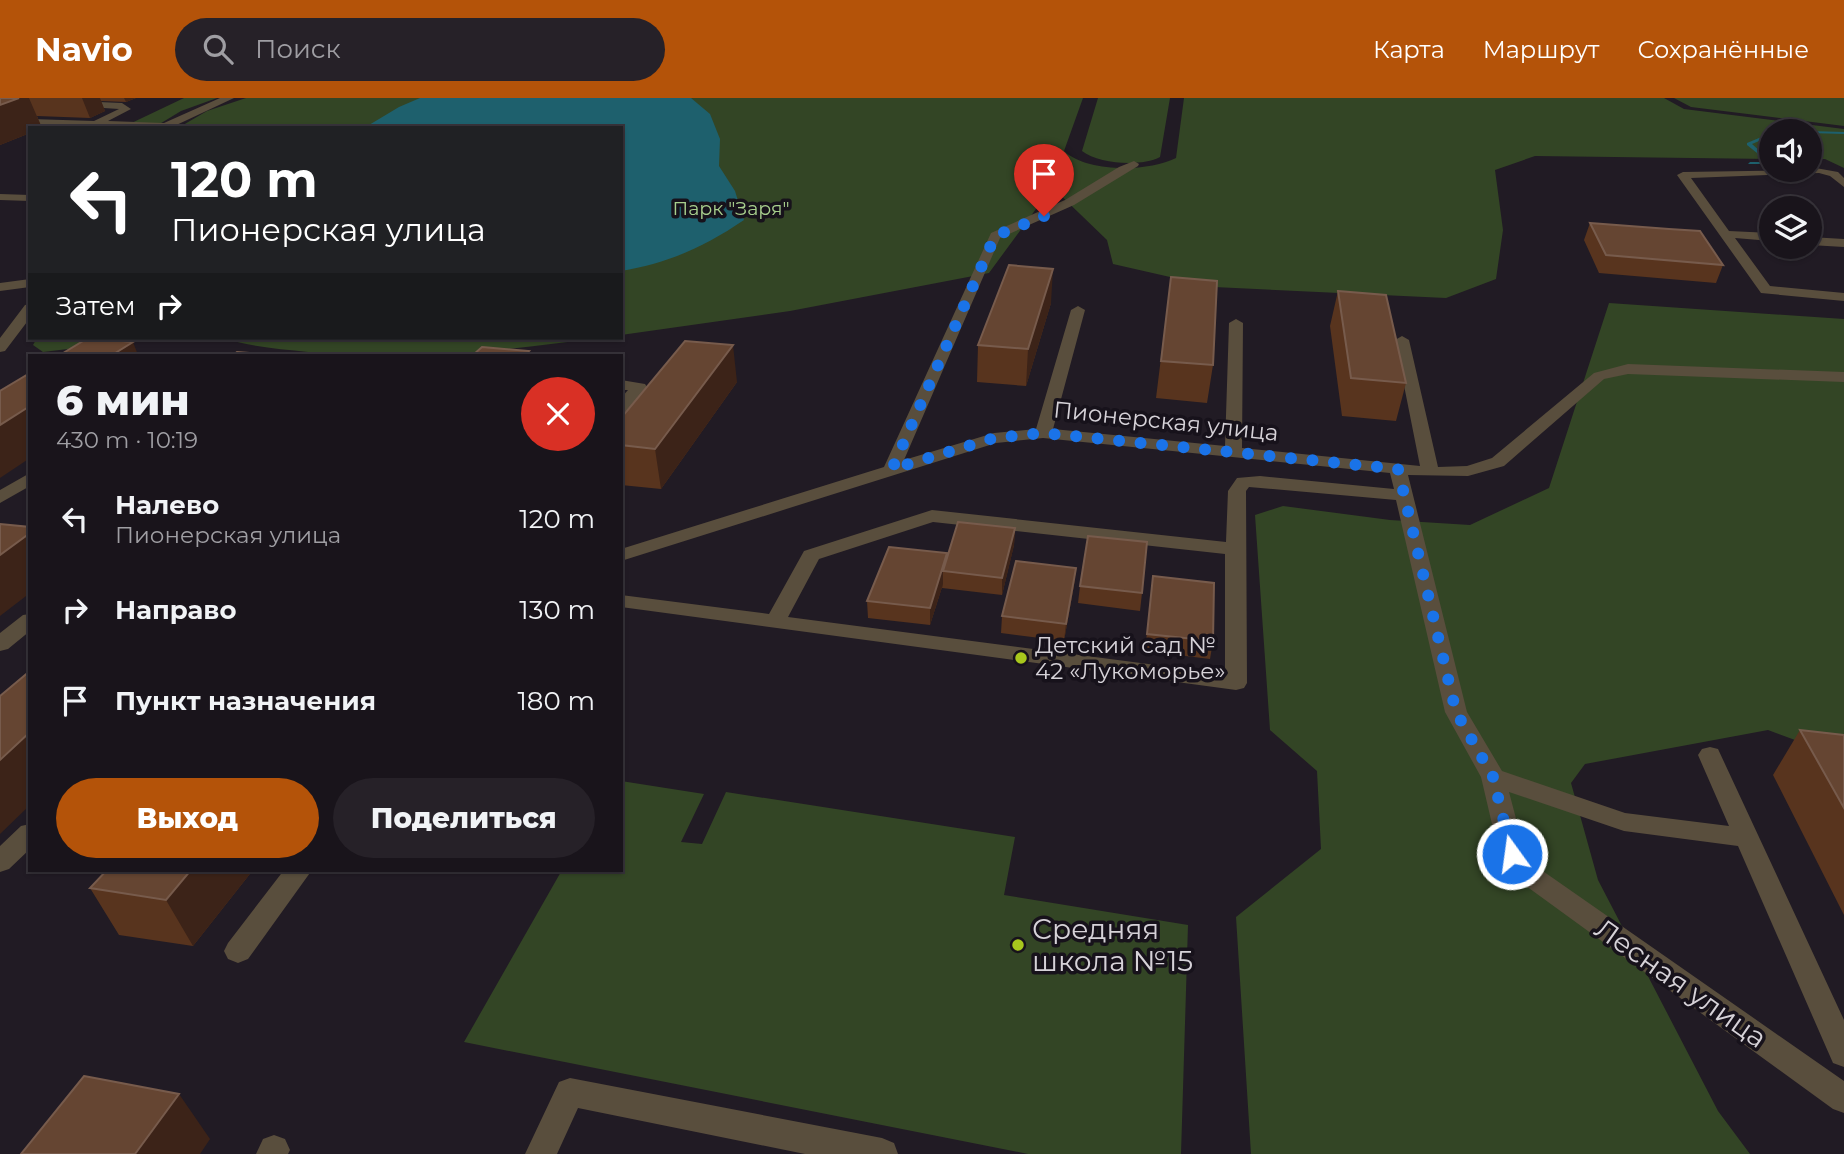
<!DOCTYPE html>
<html lang="ru">
<meta charset="utf-8">
<style>
:root{--surface:#19141b;--page:#262128;--text:#f1f3f6;--muted:#9f9ea3;--line:#37333a;--accent:#b45309}
body{margin:0;font-family:Montserrat,sans-serif;background:var(--page);color:var(--text);height:100vh;display:flex;flex-direction:column;font-size:26px;white-space:nowrap}
*{box-sizing:border-box;margin:0}
p{font-size:23px;color:var(--muted)}
.icon{flex:none;width:38px;height:38px;fill:none;stroke:currentColor;stroke-width:2;stroke-linecap:round;stroke-linejoin:round}
.map{position:relative;flex:1;overflow:hidden}
.drawer{position:absolute;left:28px;top:256px;width:595px;height:518px;display:flex;flex-direction:column;background:var(--surface);border-radius:0px;box-shadow:0 2px 5px #0004,0 0 0 2px var(--line)}
.drawer>*{flex:none}
.hud{position:absolute;left:28px;top:28px;width:595px;height:214px;border-radius:0px;box-shadow:0 2px 5px #0004,0 0 0 2px var(--line);background:#202124;color:#fff;overflow:hidden}
.controls{position:absolute;left:1759px;top:21px;display:grid;gap:14px}
.controls a{display:grid;place-items:center;width:63px;height:63px;border-radius:50%;background:var(--surface);box-shadow:0 2px 5px #0004,0 0 0 2px var(--line);font-size:35px}
.pin{position:absolute;display:grid;place-items:center;width:60px;height:60px;color:#fff;margin:-72px -30px;border-radius:50% 50% 50% 0;rotate:-45deg;box-shadow:0 0 7px #0007}
.pin .icon{rotate:45deg}
.me{position:absolute;width:77px;margin:-38px;rotate:346deg;stroke-linejoin:round;filter:drop-shadow(0 0 5px #0008)}
.turn{display:flex;align-items:center;gap:24px;height:147px;padding:0 28px;font-size:32px}
.turn .icon{width:91px;height:91px;stroke-width:2.5}
.turn b{display:block;font-size:49px;line-height:60px}
.then{display:flex;align-items:center;height:66px;padding:0 28px;background:#0003;gap:14px;font-size:26px}
.round{display:grid;place-items:center;flex:none;width:74px;height:74px;border-radius:37px;background:var(--page)}
.overview{display:flex;align-items:center;justify-content:space-between;height:119px;padding:0 28px}
h1{font-size:42px;font-weight:800;line-height:52px}
.action{display:flex;gap:14px;margin-top:auto;padding:14px 28px}
.action a{flex:1;height:80px;border-radius:42px;background:var(--accent);color:#fff;font-size:28px;font-weight:800;line-height:80px;text-align:center}
.action a+a{background:var(--page);color:var(--text)}
ul{padding:0;list-style:none}
li{display:flex;align-items:center;gap:21px;height:91px;padding:0 28px}
li div{flex:1}
li b{display:block;font-size:26px}
li em{font-style:normal}
header{display:flex;align-items:center;gap:42px;box-sizing:border-box;height:98px;padding:0 35px;background:var(--accent);color:#fff}
header strong{font-size:33px}
nav{display:flex;gap:38px;margin-inline-start:auto;font-size:24px}
.search{width:490px;height:63px;background:var(--page);display:flex;align-items:center;gap:18px;box-sizing:border-box;padding:0 24px;border-radius:38px;color:var(--muted);font-size:26px}
.map>svg:first-child{display:block}
.green{fill:#334525}
.water{fill:#1e606d}
.lines{fill:none;stroke-linecap:round;stroke-linejoin:round}
.stream{fill:#1e606d;fill-rule:evenodd}
.minor{fill:#594e3d;fill-rule:evenodd}
.wall{fill:#58341e}
.shaded-wall{fill:#3c2318}
.building{fill:#654532;stroke:#775b4c;stroke-width:2}
.route{stroke:#1a73e8;stroke-width:12;stroke-dasharray:0 21.6}
.poi-dot{fill:#a8c71d;stroke:#17121b;stroke-width:2.5}
.labels{text-anchor:middle;stroke-width:7;stroke-linejoin:round;paint-order:stroke}
.far-park-label{font-size:19px;fill:#a8cf8d;stroke:#17121b}
.street-label{font-size:23px;fill:#d6d2d8;stroke:#17121b}
.poi-label{font-size:23px;fill:#d6d2d8;stroke:#17121b;text-anchor:start}
.near-poi-label{font-size:28px;fill:#d6d2d8;stroke:#17121b;text-anchor:start}
.near-street-label{font-size:28px;fill:#d6d2d8;stroke:#17121b}
</style>
<header>
<strong>Navio</strong>
<div class="search"><svg class="icon" aria-label="search" viewBox="0 0 24 24"><circle cx="10" cy="10" r="6"/><path d="M15 15l6 6"/></svg>Поиск</div>
<nav><a>Карта</a><a>Маршрут</a><a>Сохранённые</a></nav>
</header>
<div class="map">
<svg width="1844" height="1056" viewBox="0 0 1844 1056">
<rect width="100%" height="100%" fill="#211b24"/>
<path class="green" d="M184,0H217L181,13L153,30H121Z
M246,0H1083L1064,53C1088,75 1148,74 1176,60L1184,0H1664L1684,11L1844,31V70L1825,61H1810V33H1771V61L1535,58L1495,72L1503,132L1496,181L1446,200L1214,189L1113,166L1107,142L1052,89L989,175L790,213L621,237V30H178L207,13Z
M1098,0H1170L1160,59C1141,69 1099,66 1082,53Z
M1674,0H1844V28L1691,9Z
M1609,205L1844,221V660L1768,632L1585,666L1571,685L1598,782L1718,1013L1750,1056H1251L1236,819L1321,751L1317,673L1270,632L1255,417L1283,408L1390,422L1470,427L1549,390Z
M37,240H145L134,243L43,254L33,247Z
M223,240H598C502,253 405,264 308,254C279,251 251,249 223,240Z
M621,683L704,696L681,744L702,746L726,694L1015,739L1004,797L1188,827L1181,1056H1028L464,944L562,772H621Z"/>
<path class="water" d="M420,0H691L710,16L720,41L719,68L735,93L744,122C704,149 669,165 621,173V30H364L399,9Z"/>
<g class="lines">
<path class="stream" d="M1808,33H1810L1844,34V36L1810,35Z
M1771,35V38L1752,46L1761,54L1765,66H1748L1750,64H1760L1757,55L1747,47V45Z"/>
<path class="minor" d="M220,0H234L170,30L0,26V20L94,23L119,11L73,8L71,6L76,3L122,5L131,11L108,23L164,25Z
M1134,63L1139,66L1138,68L1074,107L1000,140L904,362L994,335L1036,331L1071,212L1078,208L1085,212L1053,331L1225,348L1229,225L1236,221L1243,225L1242,350L1420,368L1395,242L1402,238L1409,242L1438,369L1467,368L1492,360L1594,275L1628,266L1844,274V284L1628,276L1604,281L1504,368L1468,378L1408,377L1467,614L1502,673L1625,715L1729,728L1698,657L1702,651L1710,649L1718,651L1844,922V969L1833,965L1738,748L1624,733L1509,694L1527,762L1844,983V1015L1833,1011L1508,775L1499,756L1481,679L1445,614L1396,402L1249,389L1246,393L1247,585L1244,590L1236,592L621,509V497L769,516L804,453L932,412L1226,444L1228,393L1237,380L1260,378L1394,391L1390,375L1043,340L996,345L621,463V451L884,369L991,135L1065,102L1119,69ZM933,424L1225,456V576L788,519L819,461Z
M1810,69L1838,74L1844,80V89L1830,78L1819,75L1691,80L1729,133L1771,135V143L1735,140L1770,188L1844,195V203L1761,195L1677,77L1683,74L1810,72Z
M0,96L30,97V103L0,102Z
M1810,139L1844,141V149L1810,147Z
M30,181V189L0,193V185Z
M30,206V220L5,253L0,254V240L25,207Z
M621,282L645,286L647,289L627,313L621,315V300L628,292H621Z
M30,375V388L0,405V392Z
M30,516V533L8,551L0,553V535L23,517Z
M30,726V751L9,771L0,774V748L21,728Z
M284,772H312L248,861L238,865L228,861L224,853L228,845Z
M570,980L882,1040L894,1045L898,1056H805L578,1010L557,1056H525L559,984Z
M274,1037L285,1041L290,1052L288,1056H256L263,1041Z"/>
</g>
<path class="wall" d="M0,0H136L126,4L101,3L105,13L90,20L37,18L42,30H30V35L0,47Z
M1590,125L1723,167L1716,185L1599,175L1584,142Z
M1171,179L1213,267L1207,305L1156,300Z
M1338,193L1406,285L1396,323L1342,318L1330,228Z
M1051,205L1026,288L977,284L978,247Z
M737,284L661,391L621,387V320Z
M1015,430L1014,447L1002,497L942,490L943,486L930,527L868,520L867,503L947,459Z
M1076,470L1074,487L1064,543L1001,535L1002,518Z
M1153,478L1213,543L1210,561L1145,553Z
M1080,488L1142,495L1140,513L1078,505Z
M1800,632L1844,637V817L1773,677Z
M107,772H253L193,848L119,837L90,790Z"/>
<path class="shaded-wall" d="M19,0H29L42,30H30V35L0,47V7Z
M82,0H100L105,13L90,20Z
M124,0H136L126,4Z
M1053,171L1051,205L1026,288L1028,251Z
M133,244L138,257H112Z
M733,247L737,284L661,391L655,351Z
M30,308V360L0,380V327Z
M1015,430L1014,447L1002,497V480Z
M30,435V495L0,518V457Z
M947,455L943,473V486L930,527V510Z
M1076,470L1074,487L1064,543L1066,526Z
M30,634V707L0,736V662Z
M191,772H253L193,848L166,802Z
M179,996L210,1041L200,1056H135Z"/>
<path class="building" d="M0,0H19L0,7Z
M1590,125L1669,131L1700,133L1723,167L1606,157Z
M1009,167L1053,171L1028,251L978,247Z
M1171,179L1217,183L1213,267L1161,263Z
M1338,193L1386,197L1406,285L1351,280Z
M88,240L133,244L112,257H60Z
M685,243L733,247L655,351L621,347V320Z
M482,249L529,253L525,257H473Z
M237,254L273,257H233Z
M30,275V308L0,327V293Z
M958,424L1015,430L1002,480L943,473Z
M0,426L30,429V435L0,457Z
M1088,438L1147,444L1142,495L1080,488Z
M889,449L947,455L930,510L867,503Z
M1016,463L1076,470L1066,526L1002,518Z
M1153,478L1214,485L1213,543L1147,536Z
M30,573V634L0,662V598Z
M1800,632L1844,637V710Z
M107,772H191L166,802L90,790Z
M84,978L179,996L135,1056H21Z"/>
<g class="lines">
<path class="route" d="M1044,118L995,138L892,371L994,340L1043,335L1398,371L1456,614L1493,679L1512,756"/>
</g>
<g class="poi-dot">
<circle cx="1021" cy="560" r="7"/>
<circle cx="1018" cy="847" r="7"/>
</g>
<g class="labels">
<g class="far-park-label">
<text x="731" y="117">Парк "Заря"</text>
</g>
<g class="street-label">
<text transform="translate(1166 323) rotate(6)" y="8">Пионерская улица</text>
</g>
<g class="poi-label">
<text x="1035" y="555">Детский сад №<tspan x="1035" dy="26">42 «Лукоморье»</tspan></text>
</g>
<g class="near-poi-label">
<text x="1032" y="841">Средняя<tspan x="1032" dy="32">школа №15</tspan></text>
</g>
<g class="near-street-label">
<text transform="translate(1681 885) rotate(35)" y="10">Лесная улица</text>
</g>
</g>
</svg>
<div class="controls">
<a><svg class="icon" aria-label="sound" viewBox="0 0 24 24"><path d="M4 9h4l5-4v14l-5-4H4zM17 9q2 3 0 6"/></svg></a>
<a><svg class="icon" aria-label="layers" viewBox="0 0 24 24"><path d="M12 4l9 5-9 5-9-5zM3 14l9 5 9-5"/></svg></a>
</div>
<div class="pin" style="left:1044px;top:118px;background:#d93025"><svg class="icon" aria-label="arrive" viewBox="0 0 24 24"><path d="M6 21V4h12l-3 4 3 4H6"/></svg></div>
<svg class="me" style="left:1512px;top:756px" viewBox="-20 -20 40 40"><circle r="17" fill="#1a73e8" stroke="#fff" stroke-width="3"/><path d="M0-11L8 9 0 5-8 9z" fill="#fff"/></svg>
<div class="hud">
<div class="turn"><svg class="icon" aria-label="left" viewBox="0 0 24 24"><path d="M17 20v-9H6M10 6l-5 5 5 5"/></svg><div><b>120 m</b>Пионерская улица</div></div>
<div class="then">Затем<svg class="icon" aria-label="right" viewBox="0 0 24 24"><path d="M7 20v-9h11M14 6l5 5-5 5"/></svg></div>
</div>
<section class="drawer">
<div class="overview"><div><h1>6 мин</h1><p>430 m · 10:19</p></div><a class="round" style="background:#d93025;color:#fff"><svg class="icon" aria-label="close" viewBox="0 0 24 24"><path d="M6 6l12 12M18 6L6 18"/></svg></a></div>
<ul>
<li><svg class="icon" aria-label="left" viewBox="0 0 24 24"><path d="M17 20v-9H6M10 6l-5 5 5 5"/></svg><div><b>Налево</b><p>Пионерская улица</p></div><em>120 m</em></li>
<li><svg class="icon" aria-label="right" viewBox="0 0 24 24"><path d="M7 20v-9h11M14 6l5 5-5 5"/></svg><div><b>Направо</b></div><em>130 m</em></li>
<li><svg class="icon" aria-label="arrive" viewBox="0 0 24 24"><path d="M6 21V4h12l-3 4 3 4H6"/></svg><div><b>Пункт назначения</b></div><em>180 m</em></li>
</ul>
<div class="action"><a>Выход</a><a>Поделиться</a></div>
</section>
</div>
